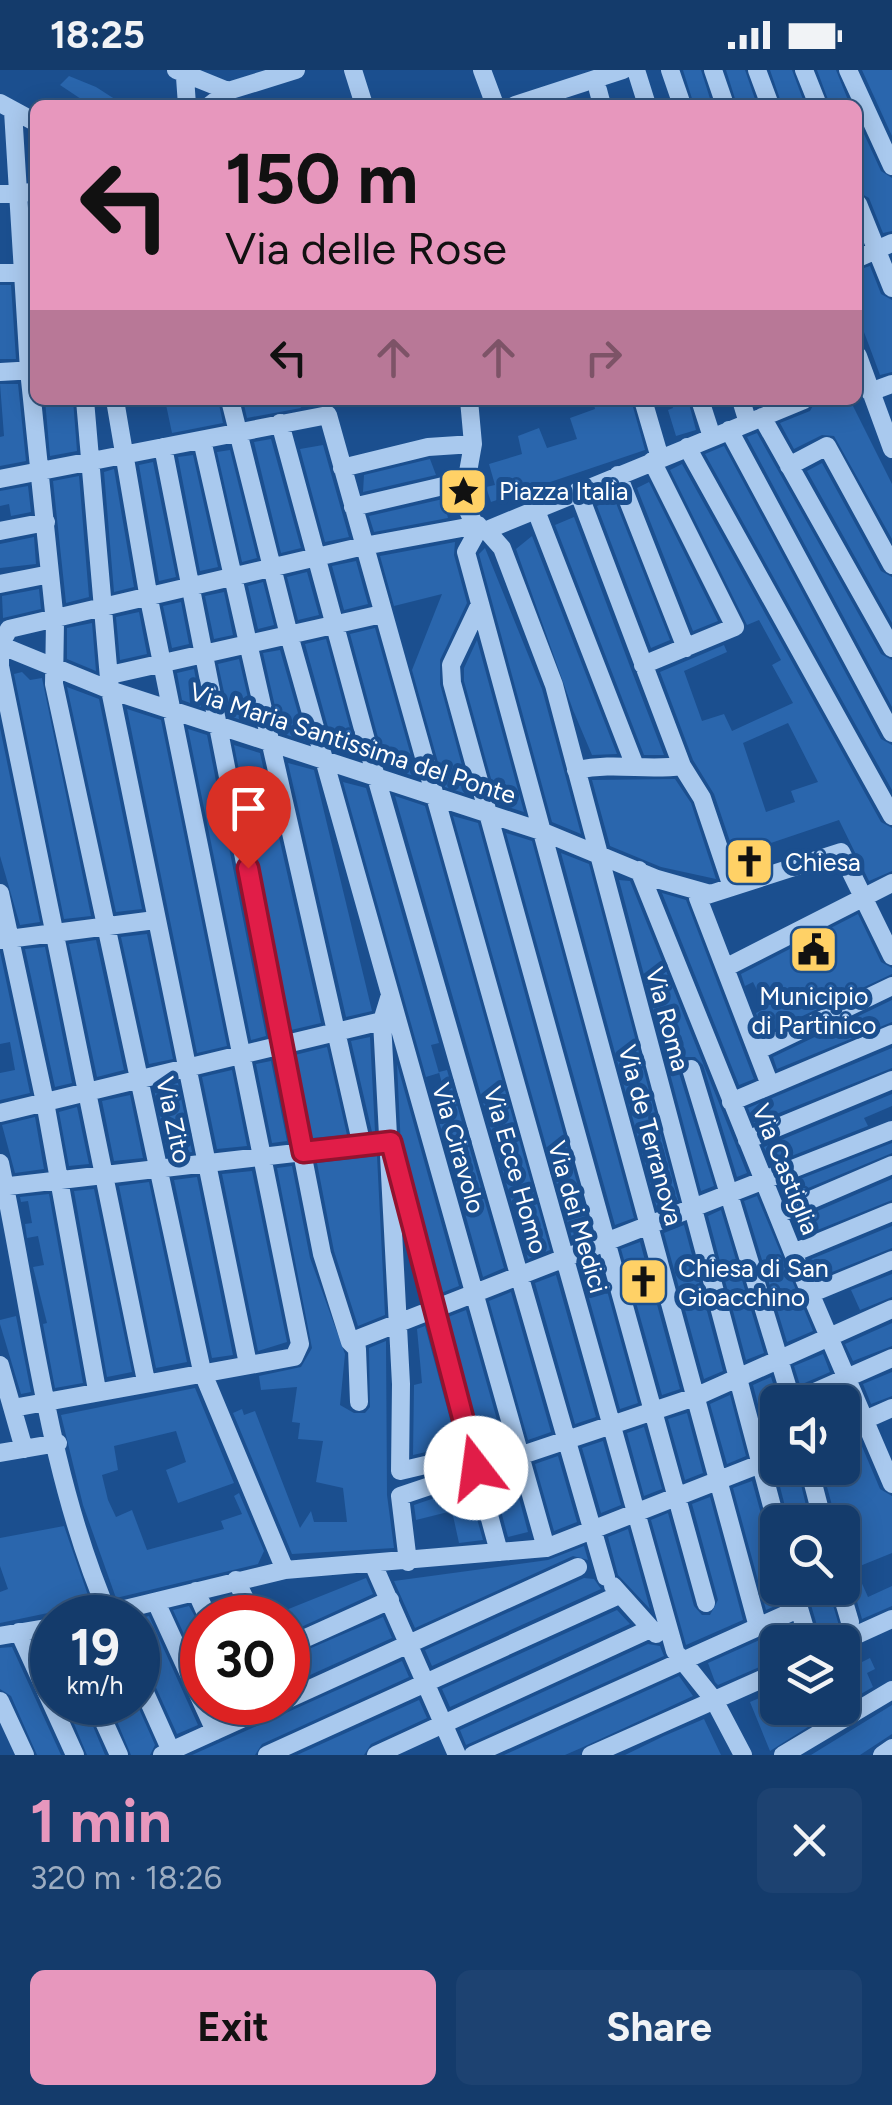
<!DOCTYPE html>
<meta charset="utf-8">
<style>
:root{--surface:#143b6b;--page:#1d4271;--text:#f1f3f6;--muted:#9dadc1;--line:#33557e;--accent:#e797bd}
body{margin:0;font-family:Figtree,sans-serif;background:var(--page);color:var(--text);height:100vh;display:flex;flex-direction:column;font-size:38px;white-space:nowrap}
*{box-sizing:border-box;margin:0}
p{font-size:32px;color:var(--muted)}
.icon{flex:none;width:55px;height:55px;fill:none;stroke:currentColor;stroke-width:2;stroke-linecap:round;stroke-linejoin:round}
.map{position:relative;height:1685px;overflow:hidden}
.details{display:flex;flex-direction:column;background:var(--surface);flex:1}
.details>*{flex:none}
.banner{position:absolute;left:30px;top:30px;width:832px;height:305px;border-radius:15px;box-shadow:0 5px 25px #0003,0 0 0 2px var(--line);background:#e797bd;color:#111;overflow:hidden}
.tools{position:absolute;left:760px;top:1315px;display:grid;gap:20px}
.tools a{display:grid;place-items:center;width:100px;height:100px;border-radius:15px;background:var(--surface);box-shadow:0 5px 25px #0003,0 0 0 2px var(--line);font-size:50px}
.speed{position:absolute;left:30px;top:1525px;display:flex;gap:20px;font-size:50px;font-weight:700;text-align:center}
.speed>*{display:grid;place-content:center;width:130px;height:130px;border-radius:50%;background:var(--surface);box-shadow:0 5px 25px #0003,0 0 0 2px var(--line);line-height:1}
.speed small{font-size:25px;font-weight:400}
.speed .limit{border:15px solid #d22;background:#fff;color:#111}
.pin{position:absolute;display:grid;place-items:center;width:85px;height:85px;color:#fff;margin:-102px -42px;border-radius:50% 50% 50% 0;rotate:-45deg;box-shadow:0 0 10px #0007}
.pin .icon{rotate:45deg}
.me{position:absolute;width:110px;margin:-55px;rotate:345deg;stroke-linejoin:round;filter:drop-shadow(0 0 8px #0008)}
.turn{display:flex;align-items:center;gap:35px;height:210px;padding:0 30px;font-size:45px}
.turn .icon{width:130px;height:130px;stroke-width:2.5}
.turn b{display:block;font-size:70px;line-height:85px}
.lanes{display:flex;align-items:center;height:95px;padding:0 30px;background:#0003;justify-content:center;gap:50px;direction:ltr}
.lanes .off{opacity:.35}
.round{display:grid;place-items:center;flex:none;width:105px;height:105px;border-radius:15px;background:var(--page)}
.headline{display:flex;align-items:center;justify-content:space-between;height:170px;padding:0 30px}
h1{font-size:60px;font-weight:700;line-height:75px;color:var(--accent)}
.action{display:flex;gap:20px;margin-top:auto;padding:20px 30px}
.action a{flex:1;height:115px;border-radius:15px;background:var(--accent);color:#111;font-size:40px;font-weight:700;line-height:115px;text-align:center}
.action a+a{background:var(--page);color:var(--text)}
.status{display:flex;justify-content:space-between;align-items:center;height:70px;padding:0 50px;background:var(--surface);direction:ltr}
.status svg{height:28px;fill:currentColor}
.map>svg:first-child{display:block}
.building{fill:#2a66ad;fill-rule:evenodd}
.lines{fill:none;stroke-linecap:round;stroke-linejoin:round}
.minor{stroke:#a9c9ee;stroke-width:18}
.route-casing{stroke:#92132f;stroke-width:25}
.route{stroke:#e11d48;stroke-width:18}
.labels{text-anchor:middle;stroke-width:10;stroke-linejoin:round;paint-order:stroke}
.poi-label{font-size:25px;fill:#fff;stroke:#1b4f8f;text-anchor:start}
.street-label{font-size:25px;fill:#fff;stroke:#1b4f8f}
</style>
<div class="status"><b>18:25</b><svg viewBox="0 0 49 12"><path d="M0 12V9h3v3zM5 12V6h3v6zM10 12V3h3v9zM15 12V0h3v12zM26 1h20v11H26zM47 4h2v5h-2z"/></svg></div>
<div class="map">
<svg width="892" height="1685" viewBox="0 0 892 1685">
<rect width="100%" height="100%" fill="#1b4f8f"/>
<path class="building" d="M683,0H701L712,35H694Z
M726,0H745L757,35H737Z
M770,0H792L805,35H782Z
M817,0H836L850,35H830Z
M862,0H892V66Z
M69,6L96,17L124,35H90L60,15Z
M858,51L881,101L892,108V161L883,163L869,128L858,122Z
M870,196L881,224L892,230V302L880,305L858,246V200Z
M0,215H11L16,289H0Z
M0,314H18L26,391L0,396V367L4,366Z
M45,330H73L77,381L50,386Z
M165,330H218L223,353L172,363Z
M243,330H298L301,338L247,348Z
M593,330H631L645,380L491,432L486,417L495,415L489,394L522,384L518,366L539,358L547,378L577,369L570,348L595,339Z
M671,330H688L696,360L676,366L668,340L673,338Z
M816,330H850L892,414V469L834,366L822,365L794,379L780,353L810,341Z
M757,363L881,584L892,590V637L747,367Z
M271,369L301,478L281,483L254,372Z
M323,375L349,467L325,472L300,379Z
M724,376L881,669L892,675V720L705,384Z
M230,380L257,488L242,492L217,382Z
M193,385L218,497L200,501L178,387Z
M430,389L436,405L363,422L364,405Z
M153,392L176,507L159,511L139,395Z
M822,393L881,501L892,507V553L807,401Z
M682,394L881,752L892,758V801L869,811L839,750L762,776L768,792L740,801L714,724L693,690L660,602L724,575L727,582L684,601L702,651L724,644L732,661L793,633L772,595L781,590L759,550L747,555L670,400ZM788,653L818,712L791,721L795,732L766,742L743,673Z
M114,399L134,517L114,522L104,402Z
M79,406L89,527L66,533L53,411Z
M649,412L718,551L693,561L637,418Z
M28,416L31,442L11,446L9,434L0,436V421Z
M614,428L670,570L651,578L597,436Z
M443,429L448,448L374,462L369,446Z
M574,447L631,599L664,685H644L555,455Z
M532,466L617,684L592,685L573,640L516,479Z
M34,467L36,494L0,498V474Z
M455,472L454,485L467,533L440,590V614L470,725L445,717L412,600L442,524L394,536L380,486Z
M485,478L542,619L581,764L552,752L479,484Z
M356,491L368,534L344,540L332,496Z
M307,502L319,545L298,550L287,507Z
M263,512L274,555L258,559L248,516Z
M39,519L41,539L3,548L2,526Z
M224,522L233,565L214,569L205,526Z
M181,532L189,574L172,578L163,536Z
M139,542L147,584L120,590L116,547Z
M92,553L96,601L67,589V558Z
M375,558L417,707L386,697L350,564Z
M326,569L358,688L342,683V678L334,679L305,574Z
M477,570L524,742L498,734L464,611V598Z
M280,580L306,671L281,663L263,583Z
M239,589L254,654L229,646L218,594Z
M194,599L201,637L182,630L177,603Z
M22,602L30,610L42,608L91,846L64,849L14,604Z
M67,617L99,629L142,839L116,842Z
M127,639L161,650L227,976L197,983Z
M0,658L40,852L20,855L0,786Z
M188,659L207,665L266,966L251,970Z
M234,675L260,683L321,953L291,960Z
M288,693L314,700L372,941L346,947Z
M675,709L691,733L716,809L661,797L610,776L592,710Z
M343,712L366,718L439,973L431,975L439,1003L426,1007Z
M395,726L425,736L550,1180L528,1189Z
M453,746L478,753L591,1164L573,1171Z
M506,763L532,771L634,1148L615,1155Z
M561,783L589,794L678,1130L657,1138Z
M619,810L630,811L747,1103L737,1107L703,995L695,987H686L679,1003L714,1116L701,1121Z
M662,823L686,830L754,1009L739,1015Z
M858,844L881,892L892,898V904L764,964L756,943L766,938L753,912L745,916L741,904Z
M147,864L173,989L149,994L121,867Z
M96,870L124,1000L97,1007L69,874Z
M45,877L72,1013L55,1017L25,879Z
M0,882L30,1023L0,1030V1003L15,1000L10,972L0,974Z
M892,930V952L777,999L773,987Z
M370,967L375,1061L372,1062L351,971Z
M327,977L347,1065L312,1068L295,985Z
M892,978V998L754,1053L748,1038Z
M271,991L287,1071L272,1073L256,994Z
M397,994L459,1216L441,1223L410,1108L402,1099Z
M232,1000L247,1076L217,1079L202,1007Z
M447,1000L504,1198L483,1207L438,1048L450,1045L439,1002Z
M178,1013L192,1082L168,1085L154,1019Z
M892,1024V1036L864,1048L868,1056L771,1094L764,1077Z
M130,1025L143,1088L114,1091L102,1031Z
M77,1037L89,1094L69,1096L59,1042Z
M35,1047L44,1099L15,1103L2,1055Z
M892,1073V1083L784,1128L780,1117Z
M377,1086L385,1245L358,1256L334,1181L317,1093Z
M292,1096L310,1188L345,1284L340,1335L354,1343H365L370,1337L369,1278L386,1271L387,1425L394,1478L292,1484L233,1343L242,1339L244,1345L255,1341L300,1458L311,1441L314,1452H347L343,1418L316,1412L323,1371L298,1369L300,1353L292,1352L297,1317L261,1320L259,1306L301,1297L312,1278L277,1098Z
M252,1101L287,1272L258,1281L222,1104Z
M197,1107L233,1285L212,1288L174,1110Z
M892,1109V1130L800,1167L794,1151Z
M149,1112L187,1292L156,1298L119,1116Z
M94,1119L132,1302L107,1307L74,1121Z
M49,1124L83,1313L55,1318L43,1254L47,1253L33,1197L44,1195L38,1166L27,1168L25,1154L32,1153L28,1131L21,1132L20,1127Z
M757,1126L813,1261L787,1272L744,1131Z
M721,1140L764,1283L746,1290L708,1146Z
M684,1155L723,1301L704,1309L664,1163Z
M892,1156V1178L817,1208L809,1190Z
M640,1172L680,1319L662,1325L621,1179Z
M598,1188L638,1333L620,1339L580,1196Z
M892,1204V1227L860,1240L851,1220Z
M556,1205L596,1347L575,1354L535,1213Z
M511,1222L551,1362L528,1370L489,1231Z
M466,1240L505,1378L485,1384L448,1247Z
M16,1246L31,1322L21,1324L0,1254V1250Z
M892,1253V1276L853,1291L845,1274Z
M425,1256L457,1375L413,1385L414,1315L422,1313L417,1259Z
M823,1284L830,1302L800,1315L794,1296Z
M892,1302V1326L871,1334L863,1314Z
M771,1307L779,1332L778,1375L769,1377L753,1315Z
M195,1318L234,1413L178,1433L166,1400L186,1392L176,1361L114,1376L118,1400L102,1405L108,1430L116,1447L132,1440L147,1480L224,1459L221,1451L242,1444L234,1426L239,1423L264,1481L258,1494L116,1528L83,1435L61,1345Z
M730,1325L746,1386L727,1394L710,1334Z
M687,1343L703,1403L685,1410L668,1349Z
M644,1357L662,1419L644,1426L627,1363Z
M858,1367L880,1419L892,1426V1483L855,1498L868,1527L892,1516V1536L862,1549L852,1514L842,1506V1441L834,1443L822,1398H842V1372Z
M603,1371L621,1435L601,1443L582,1378Z
M558,1386L577,1452L554,1461L535,1394Z
M784,1398H797L810,1452H789L776,1401Z
M512,1402L528,1462L508,1467L492,1408Z
M752,1411L766,1462L774,1471L778,1518L784,1532L766,1540L733,1418Z
M458,1420L460,1428L470,1424L483,1470L459,1473L452,1441L416,1450L414,1435Z
M710,1427L743,1550L686,1575L651,1450L668,1443L694,1536L702,1545H710L718,1530L692,1434Z
M64,1456L91,1534L0,1553V1522L8,1519L0,1496V1468Z
M628,1459L650,1539L618,1505L608,1467Z
M584,1476L588,1490L573,1486L415,1558L394,1511L548,1490Z
M366,1508L373,1524L288,1563V1548H266Z
M584,1508L594,1509L601,1519L432,1596L425,1580Z
M806,1518H828L840,1559L821,1569Z
M189,1536L202,1559V1604L173,1540Z
M617,1540L630,1554L450,1637L442,1619Z
M149,1546L198,1655L177,1664L149,1602L138,1595V1549Z
M383,1547L392,1568L288,1615V1588Z
M791,1556L796,1572H778V1589L718,1615L715,1612L708,1593Z
M648,1574L660,1576L664,1586L466,1675L460,1660Z
M12,1577L61,1685H37L11,1626L0,1619V1578Z
M858,1583L862,1592L870,1588L875,1599L867,1603L873,1617L842,1635V1590Z
M402,1591L409,1607L262,1674L255,1685H192Z
M679,1606L693,1626L581,1678L565,1685H504Z
M778,1620V1638H838L770,1681L750,1632Z
M419,1630L427,1648L371,1674L364,1685H297Z
M65,1632H83L105,1685H87Z
M109,1632H136L155,1675L150,1685H131Z
M892,1635V1664L860,1685H811Z
M704,1649L721,1685H625L664,1666Z"/>
<g class="lines">
<path class="minor" d="M176,0L228,21
M353,0L364,35
M482,0L495,35
M636,0L647,35
M670,0L682,35
M713,0L725,35
M757,0L770,35
M804,0L818,35
M848,0L892,96
M185,7L187,35
M598,20L602,35
M0,33L35,52
M210,35L228,21L296,0
M515,35L623,0
M13,41L29,300L55,552L54,614L202,1301L285,1500
M0,124L35,122
M858,134L892,218
M858,188L892,173
M0,203L35,202
M858,286L892,379
M0,302L35,300
M870,322L892,314
M85,330L110,620L248,1294
M230,330L289,565L546,1478
M469,330L473,374L463,430L477,460
M643,330L660,388
M700,330L712,367
M741,330L748,353
M762,347L892,578
M280,353L376,707L606,1507
M729,360L892,663
M202,370L362,1076
M163,377L322,1184L350,1272L357,1279L359,1332
M687,377L892,746
M789,396L827,376L892,495
M342,398L428,377L473,374
M618,405L686,578
M0,409L328,345L675,1581
M578,421L682,696L702,728L732,817
M353,437L469,410
M535,438L635,696
M487,460L804,330
M0,461L46,452
M487,461L502,478L554,615L778,1459
M477,462L466,482L758,1557
M0,514L50,504
M480,534L451,595L452,613L706,1533
M0,575L110,620L541,761L657,809L710,824
M643,595L735,557L652,391
M110,605L382,544
M576,700C617,692 644,701 682,696
M639,800L793,1183L892,1414
M0,823L45,1032L97,1320
M0,870L155,850
M725,898L892,813
M389,928L382,951L401,1314L400,1401L472,1384
M757,981L892,916
M691,999L792,1332
M770,1015L698,828L841,782L892,886
M731,1032L892,964
M0,1043L382,951
M747,1070L892,1010
M0,1093C32,1243 48,1407 110,1548
M398,1111L499,1482
M0,1117L391,1072
M778,1144L892,1095
M793,1183L892,1142
M810,1224L892,1190
M350,1272L892,1060
M0,1295L24,1379
M146,1311L0,596V575L9,559L364,476L478,455
M792,1332L892,1288
M13,1338L294,1287L300,1274L149,529L115,330
M842,1360L892,1338
M0,1383L58,1373
M809,1398L823,1452
M408,1492L400,1426L695,1327L892,1239
M374,1496L457,1685
M236,1510L254,1548
M613,1516L656,1564
M793,1518L809,1572
M840,1518L850,1552
M196,1521L208,1548
M156,1532L215,1661
M88,1548L285,1500L546,1478L778,1387
M19,1562L75,1685
M0,1566L52,1557
M841,1572L892,1549
M288,1576L390,1530
M678,1585L714,1630L743,1685
M138,1607L171,1681
M288,1629L578,1497
M0,1631L25,1685
M95,1632L119,1685
M162,1685L279,1632
M267,1685L619,1525
M376,1685L650,1559
M473,1685L798,1539
M591,1685L778,1602
M783,1685L892,1620
M882,1685L892,1678"/>
</g>
<g class="lines">
<defs>
<path id="route" d="M248,798L303,1082L391,1072L476,1398"/>
</defs>
<use href="#route" class="route-casing"/>
<use href="#route" class="route"/>
</g>
<defs>
<symbol id="sight-square" viewBox="-11 -11 22 22"><rect x="-9" y="-9" width="18" height="18" rx="4" fill="#ffd166" stroke="#1b4f8f"/><path d="M0-6L1.8-2.2L6-1.7L2.9 1.2L3.7 5.4L0 3.3L-3.7 5.4L-2.9 1.2L-6-1.7L-1.8-2.2Z" fill="#111"/></symbol>
<symbol id="church-square" viewBox="-11 -11 22 22"><rect x="-9" y="-9" width="18" height="18" rx="4" fill="#ffd166" stroke="#1b4f8f"/><path d="M-1.2-6h2.4v3.5h3.3v2.4h-3.3V6h-2.4V-.1h-3.3v-2.4h3.3Z" fill="#111"/></symbol>
<symbol id="civic-square" viewBox="-11 -11 22 22"><rect x="-9" y="-9" width="18" height="18" rx="4" fill="#ffd166" stroke="#1b4f8f"/><path d="M-.6-6.5H3V-4.5H.6V-3L4-1V1h2V6H-6V1h2V-1L-.6-3ZM-1.2 2.5V6h2.4V2.5Z" fill="#111"/></symbol>
</defs>
<g fill-rule="evenodd">
<use href="#sight-square" x="436" y="394" width="55" height="55"/>
<use href="#church-square" x="722" y="764" width="55" height="55"/>
<use href="#civic-square" x="786" y="852" width="55" height="55"/>
<use href="#church-square" x="616" y="1184" width="55" height="55"/>
</g>
<g class="labels">
<g class="poi-label">
<text x="499" y="430">Piazza Italia</text>
<text x="785" y="801">Chiesa</text>
<text x="814" y="935" text-anchor="middle">Municipio<tspan x="814" dy="29">di Partinico</tspan></text>
<text x="678" y="1207">Chiesa di San<tspan x="678" dy="29">Gioacchino</tspan></text>
</g>
<g class="street-label">
<text transform="translate(353 673) rotate(18)" y="9">Via Maria Santissima del Ponte</text>
<text transform="translate(668 949) rotate(75)" y="9">Via Roma</text>
<text transform="translate(174 1050) rotate(78)" y="9">Via Zito</text>
<text transform="translate(651 1065) rotate(75)" y="9">Via de Terranova</text>
<text transform="translate(459 1078) rotate(74)" y="9">Via Ciravolo</text>
<text transform="translate(786 1099) rotate(68)" y="9">Via Castiglia</text>
<text transform="translate(516 1100) rotate(74)" y="9">Via Ecce Homo</text>
<text transform="translate(578 1147) rotate(74)" y="9">Via dei Medici</text>
</g>
</g>
</svg>
<div class="tools">
<a><svg class="icon" aria-label="sound" viewBox="0 0 24 24"><path d="M4 9h4l5-4v14l-5-4H4zM17 9q2 3 0 6"/></svg></a>
<a><svg class="icon" aria-label="search" viewBox="0 0 24 24"><circle cx="10" cy="10" r="6"/><path d="M15 15l6 6"/></svg></a>
<a><svg class="icon" aria-label="layers" viewBox="0 0 24 24"><path d="M12 4l9 5-9 5-9-5zM3 14l9 5 9-5"/></svg></a>
</div>
<div class="speed"><div>19<small>km/h</small></div><div class="limit">30</div></div>
<div class="pin" style="left:248px;top:798px;background:#d93025"><svg class="icon" aria-label="arrive" viewBox="0 0 24 24"><path d="M6 21V4h12l-3 4 3 4H6"/></svg></div>
<svg class="me" style="left:476px;top:1398px" viewBox="-20 -20 40 40"><circle r="19" fill="#fff"/><path d="M0-13L10 11 0 6-10 11z" fill="#e11d48"/></svg>
<div class="banner">
<div class="turn"><svg class="icon" aria-label="left" viewBox="0 0 24 24"><path d="M17 20v-9H6M10 6l-5 5 5 5"/></svg><div><b>150 m</b>Via delle Rose</div></div>
<div class="lanes"><svg class="icon" aria-label="left" viewBox="0 0 24 24"><path d="M17 20v-9H6M10 6l-5 5 5 5"/></svg><svg class="icon off" aria-label="ahead" viewBox="0 0 24 24"><path d="M12 20V5M6 11l6-6 6 6"/></svg><svg class="icon off" aria-label="ahead" viewBox="0 0 24 24"><path d="M12 20V5M6 11l6-6 6 6"/></svg><svg class="icon off" aria-label="right" viewBox="0 0 24 24"><path d="M7 20v-9h11M14 6l5 5-5 5"/></svg></div>
</div>
</div>
<section class="details">
<div class="headline"><div><h1>1 min</h1><p>320 m · 18:26</p></div><a class="round"><svg class="icon" aria-label="close" viewBox="0 0 24 24"><path d="M6 6l12 12M18 6L6 18"/></svg></a></div>
<div class="action"><a>Exit</a><a>Share</a></div>
</section>
